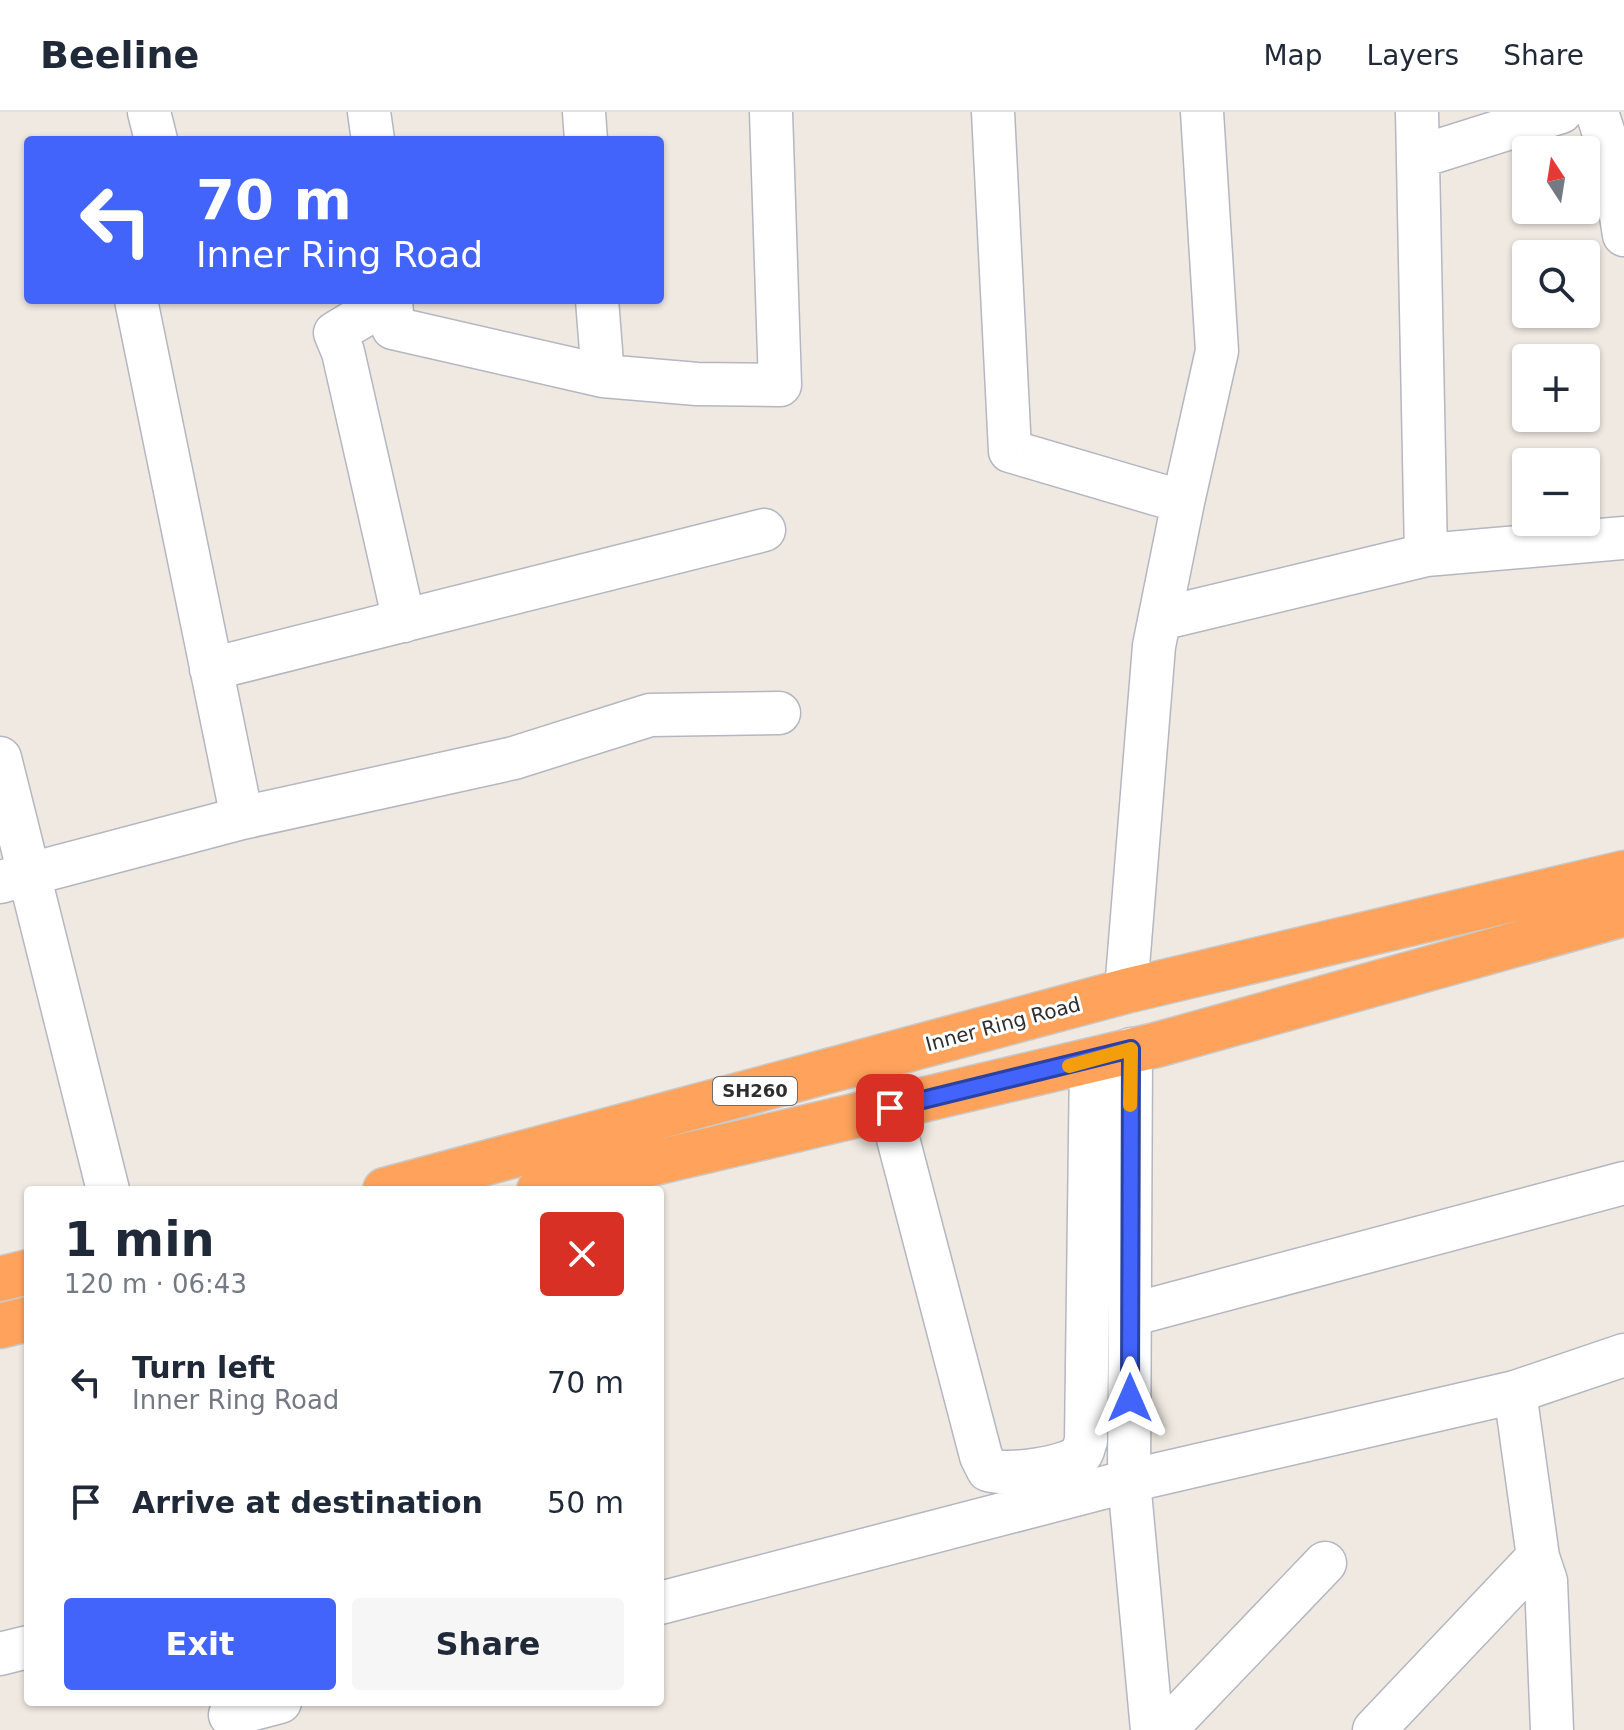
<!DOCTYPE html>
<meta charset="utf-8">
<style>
:root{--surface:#fff;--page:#f6f6f7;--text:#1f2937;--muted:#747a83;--line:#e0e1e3;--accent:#4264fb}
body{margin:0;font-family:"DejaVu Sans",sans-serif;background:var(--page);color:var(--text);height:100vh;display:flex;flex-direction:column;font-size:30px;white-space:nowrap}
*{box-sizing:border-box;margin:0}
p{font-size:26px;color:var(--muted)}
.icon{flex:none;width:44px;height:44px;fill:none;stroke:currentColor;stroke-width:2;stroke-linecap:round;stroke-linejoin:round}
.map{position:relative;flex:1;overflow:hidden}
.side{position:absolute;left:24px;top:1074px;width:640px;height:520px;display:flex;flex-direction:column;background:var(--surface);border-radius:8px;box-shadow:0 2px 6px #0004}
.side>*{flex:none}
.top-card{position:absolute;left:24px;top:24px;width:640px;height:168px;border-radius:8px;box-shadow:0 2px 6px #0004;background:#4264fb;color:#fff;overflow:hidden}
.needle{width:52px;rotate:348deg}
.tools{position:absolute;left:1512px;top:24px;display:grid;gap:16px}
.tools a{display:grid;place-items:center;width:88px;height:88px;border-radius:8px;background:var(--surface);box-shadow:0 2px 6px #0004;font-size:40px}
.pin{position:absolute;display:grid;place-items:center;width:68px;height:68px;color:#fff;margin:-34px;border-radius:16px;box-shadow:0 4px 12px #0006}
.me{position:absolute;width:88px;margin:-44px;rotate:0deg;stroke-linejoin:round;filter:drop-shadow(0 0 6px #0008)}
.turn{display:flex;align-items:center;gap:28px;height:168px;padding:0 40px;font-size:36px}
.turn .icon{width:104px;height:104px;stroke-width:2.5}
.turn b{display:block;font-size:56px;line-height:68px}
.round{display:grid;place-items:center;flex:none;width:84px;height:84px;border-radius:8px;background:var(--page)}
.head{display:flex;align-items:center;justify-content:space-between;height:136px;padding:0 40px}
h1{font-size:48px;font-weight:700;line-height:60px}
.action{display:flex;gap:16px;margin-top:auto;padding:16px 40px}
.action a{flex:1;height:92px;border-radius:8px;background:var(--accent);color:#fff;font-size:32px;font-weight:700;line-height:92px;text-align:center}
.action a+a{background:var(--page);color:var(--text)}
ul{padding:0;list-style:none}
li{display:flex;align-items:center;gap:24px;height:120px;padding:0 40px}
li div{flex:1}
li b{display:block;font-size:30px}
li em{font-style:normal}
header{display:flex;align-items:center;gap:48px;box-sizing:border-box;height:112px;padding:0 40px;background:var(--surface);border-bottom:2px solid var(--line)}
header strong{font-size:38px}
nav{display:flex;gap:44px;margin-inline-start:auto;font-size:28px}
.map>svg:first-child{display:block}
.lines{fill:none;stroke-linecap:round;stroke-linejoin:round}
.street-casing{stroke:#b4b7c1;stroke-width:45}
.highway-casing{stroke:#c9c9c9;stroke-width:47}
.street{stroke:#fff;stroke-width:42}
.highway{stroke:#ffa35c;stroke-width:44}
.route-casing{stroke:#2b41a3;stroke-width:20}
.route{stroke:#4264fb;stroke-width:14}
.slow{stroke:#f59e0b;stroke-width:14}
.labels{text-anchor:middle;stroke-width:6;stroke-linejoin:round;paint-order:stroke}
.shield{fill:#fff;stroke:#6d6d6d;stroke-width:2}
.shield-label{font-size:18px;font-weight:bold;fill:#2e2e2e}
.street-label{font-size:20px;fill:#2e2e2e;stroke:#fff}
</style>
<header>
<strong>Beeline</strong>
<nav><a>Map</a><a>Layers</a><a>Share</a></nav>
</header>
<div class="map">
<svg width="1624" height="1618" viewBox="0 0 1624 1618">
<rect width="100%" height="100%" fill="#efe9e1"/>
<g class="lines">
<defs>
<path id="street" d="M149,0L156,28
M369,0L373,28
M584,0L586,28
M993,0L1010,339L1183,390L1217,239L1202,0
M1597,0L1612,47L1624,123
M1418,45L1561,0
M136,188L242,706
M390,188L335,221L343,240L404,509
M391,188L393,216L603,264L697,272L780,273L771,0
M597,188L603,264
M1426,443L1624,426
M1160,507L1426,443L1417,0
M211,557L764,418
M0,646L108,1078
M0,770L242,706L514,646L650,603L779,601
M1126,879L1154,534L1183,390
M1131,937L1129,1369L1152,1618
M890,996L981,1344L988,1358C1005,1364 1070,1356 1081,1342C1084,1338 1084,1333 1086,1329L1091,949
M1130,1203L1624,1071
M1515,1280L1538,1445L1546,1469L1552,1618
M660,1491L1129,1369L1515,1280L1624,1243
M0,1542L28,1535
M230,1603L280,1590
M1165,1618L1325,1451
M1374,1618L1538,1445"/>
<path id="highway" d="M385,1078L1126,879L1624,761
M539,1078L1156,933L1624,802
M0,1167L28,1160
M0,1214L28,1207"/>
</defs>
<use href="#street" class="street-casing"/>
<use href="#highway" class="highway-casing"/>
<use href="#street" class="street"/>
<use href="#highway" class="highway"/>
</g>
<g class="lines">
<defs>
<path id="route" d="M890,996L1131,937L1130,1286"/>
</defs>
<use href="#route" class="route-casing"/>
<use href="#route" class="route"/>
<path class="slow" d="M1069,954L1131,937L1130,993"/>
</g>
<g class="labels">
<rect class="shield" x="713" y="965" width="84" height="28" rx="6"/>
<g class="shield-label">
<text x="755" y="985">SH260</text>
</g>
<g class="street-label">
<text transform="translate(1003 912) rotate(-15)" y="7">Inner Ring Road</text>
</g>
</g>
</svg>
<div class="tools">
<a><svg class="needle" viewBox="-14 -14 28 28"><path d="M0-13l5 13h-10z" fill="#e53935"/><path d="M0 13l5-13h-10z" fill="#747a83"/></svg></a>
<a><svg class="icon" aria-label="search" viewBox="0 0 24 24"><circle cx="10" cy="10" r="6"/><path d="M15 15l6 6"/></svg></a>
<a>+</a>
<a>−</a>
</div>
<div class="pin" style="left:890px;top:996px;background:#d93025"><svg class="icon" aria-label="arrive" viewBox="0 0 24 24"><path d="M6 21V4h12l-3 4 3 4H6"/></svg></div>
<svg class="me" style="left:1130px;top:1286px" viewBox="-20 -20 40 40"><path d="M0-17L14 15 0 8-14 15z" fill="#4264fb" stroke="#fff" stroke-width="4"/></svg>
<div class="top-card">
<div class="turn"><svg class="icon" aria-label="left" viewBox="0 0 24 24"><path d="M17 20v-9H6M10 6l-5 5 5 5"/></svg><div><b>70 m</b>Inner Ring Road</div></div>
</div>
<section class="side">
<div class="head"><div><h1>1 min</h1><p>120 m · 06:43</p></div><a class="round" style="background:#d93025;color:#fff"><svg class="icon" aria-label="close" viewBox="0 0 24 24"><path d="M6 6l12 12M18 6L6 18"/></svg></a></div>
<ul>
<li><svg class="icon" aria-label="left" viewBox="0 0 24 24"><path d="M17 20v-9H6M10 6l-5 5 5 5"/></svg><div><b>Turn left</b><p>Inner Ring Road</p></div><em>70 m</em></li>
<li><svg class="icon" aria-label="arrive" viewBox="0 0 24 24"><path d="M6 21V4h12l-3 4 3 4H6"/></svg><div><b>Arrive at destination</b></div><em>50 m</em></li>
</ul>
<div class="action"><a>Exit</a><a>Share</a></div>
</section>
</div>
